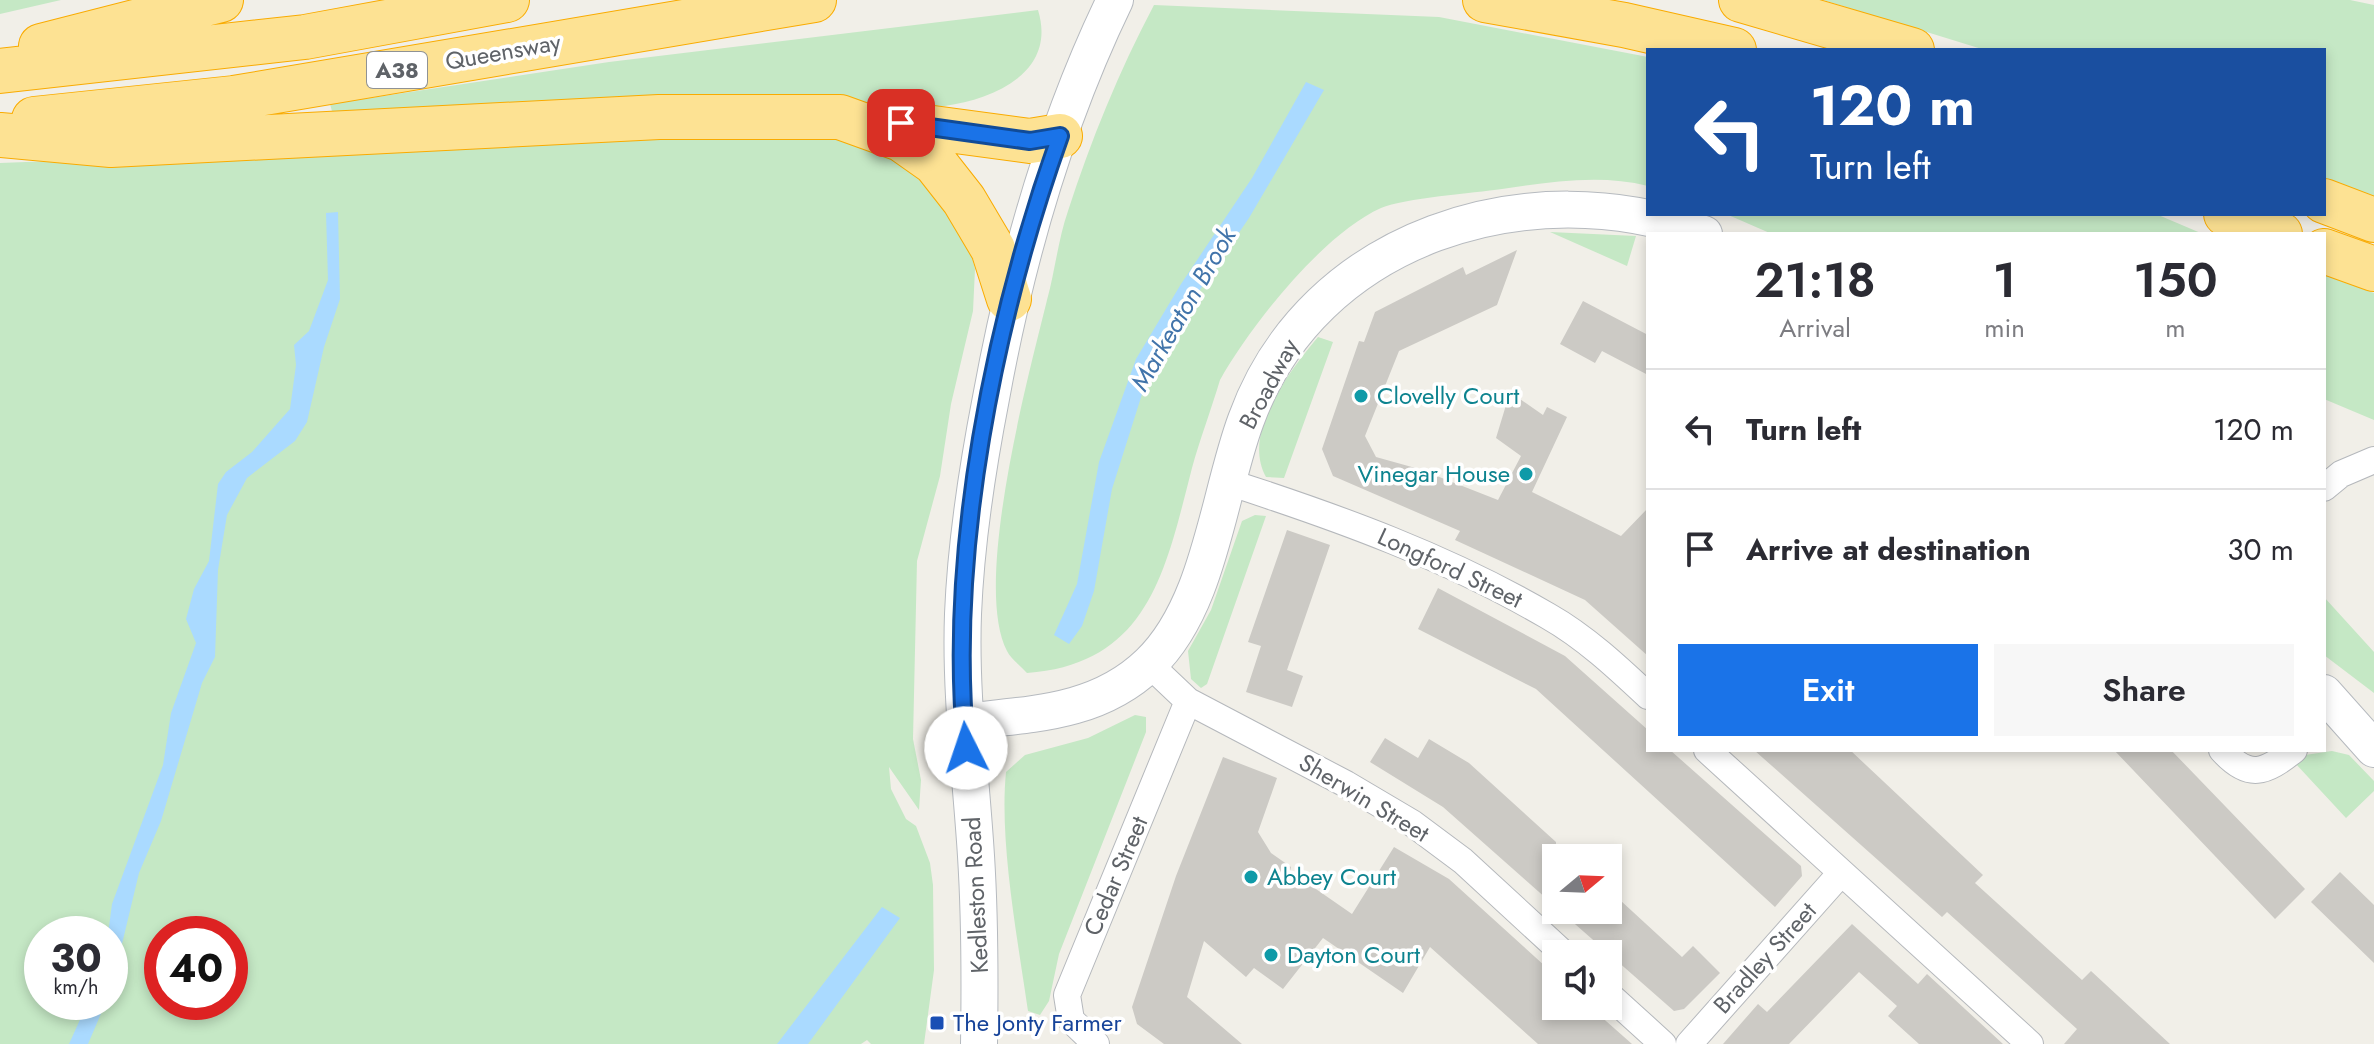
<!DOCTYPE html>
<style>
:root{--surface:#fff;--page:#f7f7f7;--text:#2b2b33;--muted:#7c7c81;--line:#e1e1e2;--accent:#1a73e8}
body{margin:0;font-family:Jost,sans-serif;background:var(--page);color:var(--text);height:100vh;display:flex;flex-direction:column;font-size:30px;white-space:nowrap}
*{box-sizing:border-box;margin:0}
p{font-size:26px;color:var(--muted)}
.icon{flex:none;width:44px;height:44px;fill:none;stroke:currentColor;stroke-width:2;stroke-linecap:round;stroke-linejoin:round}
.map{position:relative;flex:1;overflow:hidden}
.drawer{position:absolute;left:1646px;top:232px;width:680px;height:520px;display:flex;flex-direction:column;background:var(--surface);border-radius:0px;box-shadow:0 4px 12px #0003}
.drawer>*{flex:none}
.banner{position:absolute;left:1646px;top:48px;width:680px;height:168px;border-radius:0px;box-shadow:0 4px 12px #0003;background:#1a4fa0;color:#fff;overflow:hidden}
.needle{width:52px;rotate:71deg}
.tools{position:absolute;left:1542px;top:844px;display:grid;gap:16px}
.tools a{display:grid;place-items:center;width:80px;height:80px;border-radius:0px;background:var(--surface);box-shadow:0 4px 12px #0003;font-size:40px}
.speed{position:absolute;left:24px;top:916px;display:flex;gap:16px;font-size:40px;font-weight:700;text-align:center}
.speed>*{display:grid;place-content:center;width:104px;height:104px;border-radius:50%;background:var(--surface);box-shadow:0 4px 12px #0003;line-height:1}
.speed small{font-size:20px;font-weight:400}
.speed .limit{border:12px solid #d22;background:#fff;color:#111}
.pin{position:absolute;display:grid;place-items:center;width:68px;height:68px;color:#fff;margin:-34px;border-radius:16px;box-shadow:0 4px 12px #0006}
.me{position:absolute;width:88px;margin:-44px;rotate:356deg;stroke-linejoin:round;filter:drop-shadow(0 0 6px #0008)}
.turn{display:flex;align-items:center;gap:28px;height:168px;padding:0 32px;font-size:36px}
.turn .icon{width:104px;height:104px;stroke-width:2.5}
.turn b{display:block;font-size:56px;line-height:68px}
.eta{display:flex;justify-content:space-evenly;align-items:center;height:136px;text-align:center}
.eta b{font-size:48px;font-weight:600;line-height:56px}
.cta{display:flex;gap:16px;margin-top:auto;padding:16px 32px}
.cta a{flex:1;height:92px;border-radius:0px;background:var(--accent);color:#fff;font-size:32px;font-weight:600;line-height:92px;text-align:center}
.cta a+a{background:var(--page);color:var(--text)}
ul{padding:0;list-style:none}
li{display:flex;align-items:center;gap:24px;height:120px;padding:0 32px;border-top:2px solid var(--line)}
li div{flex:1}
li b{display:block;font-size:30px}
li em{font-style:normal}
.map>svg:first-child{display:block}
.green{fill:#c5e8c5;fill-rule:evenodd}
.water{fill:#aadaff}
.building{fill:#cccac5}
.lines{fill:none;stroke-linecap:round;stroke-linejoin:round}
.street-casing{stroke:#b5b8bc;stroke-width:28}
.secondary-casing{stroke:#b6babf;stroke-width:38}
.highway-casing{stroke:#f9ab00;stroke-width:46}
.street{stroke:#fff;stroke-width:26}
.secondary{stroke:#fff;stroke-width:36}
.highway{stroke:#fde293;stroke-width:44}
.route-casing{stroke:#114b97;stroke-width:20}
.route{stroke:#1a73e8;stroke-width:14}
.culture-dot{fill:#0f9aa8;stroke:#fff;stroke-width:3}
.transit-dot{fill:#1a4fb4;stroke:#fff;stroke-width:3}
.labels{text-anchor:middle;stroke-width:7;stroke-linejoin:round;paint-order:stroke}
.shield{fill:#fff;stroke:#8f9295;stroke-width:2}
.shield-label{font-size:22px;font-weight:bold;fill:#5f6368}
.street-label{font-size:24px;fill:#5f6368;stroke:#fff}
.culture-label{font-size:24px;fill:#0d838f;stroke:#fff;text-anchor:start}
.transit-label{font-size:24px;fill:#164399;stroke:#fff;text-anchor:start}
.water-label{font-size:26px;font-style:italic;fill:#4174aa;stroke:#fff}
</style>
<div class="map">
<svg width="2374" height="1044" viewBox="0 0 2374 1044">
<rect width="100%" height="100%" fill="#f1efe8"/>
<path class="green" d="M0,0H61L0,14Z
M1823,0H2350L2374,5V198L2324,179V50H1985Z
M1154,5L1439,17L1648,57V186C1600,174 1551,182 1502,189C1474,193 1404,198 1381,208C1323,234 1251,325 1220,380C1211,410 1200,439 1192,468C1166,568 1150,664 1027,673C1021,666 1011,659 1007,651C972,584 1029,374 1047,300C1055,271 1058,240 1068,211C1091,140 1119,71 1154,5Z
M1038,10C1057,72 995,99 945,106L604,99L333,115L330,104L609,62Z
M824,132L907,156L969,244L975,269L973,311L951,404L940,476L917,561L913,739L921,780L919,810L889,767L891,789L906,819L916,826L930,863L933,885L934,970L924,1044H871L867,1040L861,1044H0V163ZM42,934H110V1002H42ZM162,934H230V1002H162Z
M1726,214H2156L2203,234H1772Z
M1550,232L1636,236L1627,266Z
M2324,275L2374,293V420L2324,399Z
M1318,337L1333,342L1284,478L1266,477C1241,432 1290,371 1318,337Z
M1255,515L1266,516L1207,684L1201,688L1191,679L1188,651L1211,610L1242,521Z
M2324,597L2374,652V693L2324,655Z
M1135,715L1146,717V732L1059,954L1049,1001L1040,1015L1028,1011C1018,941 999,842 1006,772L1025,755L1088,738Z
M2332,751L2349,755L2374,781V791L2346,818L2295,763L2305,755Z"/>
<path class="water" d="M1306,82L1324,90L1249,218L1182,316L1143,391L1112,489L1094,591L1082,626L1069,644L1054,635L1077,584L1099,462L1136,359L1181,284L1252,178Z
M338,212L340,299L324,347L307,422L295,441L247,478L227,515L218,570L215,657L202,683L161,821L139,873L110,994L108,934L112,904L163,765L171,713L196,643L186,619L194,589L209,561L218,484L226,472L252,452L290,409L296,365L294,345L309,331L328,280L326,213Z
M882,907L900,918L808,1044H777Z
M88,1002H106L88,1044H69Z"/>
<path class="building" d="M1517,250L1497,305L1399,351L1365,436L1376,457L1419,469L1498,500L1521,456L1496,438L1510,392L1543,415L1547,407L1567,417L1532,492L1621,536L1648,508V656L1585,600L1455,540L1460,531L1333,476L1322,449L1359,341L1364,342L1375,312L1463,267L1466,275Z
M1583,301L1648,335V375L1602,351L1595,363L1560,344Z
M1287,530L1330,545L1287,670L1303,676L1292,707L1246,692L1261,646L1248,642Z
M1438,588L1565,656L1648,730V750H1670L1801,866L1802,876L1775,907L1536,689L1418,629Z
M1385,738L1418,758L1429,739L1469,763L1556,842V907L1443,807L1370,762Z
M1754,750H1850L1983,875L1975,883L2082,980L2091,971L2170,1044H2064L2077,1029L1947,912L1942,917Z
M2114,750H2171L2305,889L2275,919Z
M1223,757L1277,778L1258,832L1271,853L1291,867L1290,871L1352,914L1394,847L1449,879L1556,976V1006H1589L1632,1044H1538L1430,947L1403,993L1323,938L1283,989L1254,968L1246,977L1204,941L1187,997L1242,1044H1164L1137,1024L1132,1007L1176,876Z
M2340,872L2374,905V963L2311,902Z
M1608,889L1682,957L1693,946L1720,973L1684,1009L1674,1011L1559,910H1608Z
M1852,924L1918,984L1927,974L2003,1044H1919L1888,1016L1897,1006L1859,972L1789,1044H1723L1758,1004L1767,1012Z"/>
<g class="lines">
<defs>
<path id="street" d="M1228,482C1339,518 1447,557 1548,616C1585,637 1617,667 1648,696
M2324,488L2341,474L2374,460
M1149,664L1188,701L1346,784L1412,823L1463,861L1564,954
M1707,750L2030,1044
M2222,750C2249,780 2265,773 2294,750
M1608,994L1663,1044
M1096,1044L1071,1020L1067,995L1188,701
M1689,1044L1841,873"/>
<path id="secondary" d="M2324,693L2374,749
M963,722C1030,714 1097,714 1149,664C1210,606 1218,495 1246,420C1313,235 1530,169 1704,234
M979,1044C980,981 980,919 976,856C971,775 960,696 963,614C966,541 977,470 991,398C1016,261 1054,126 1115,0"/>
<path id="highway" d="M1485,0L1624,25L1734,50
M1741,0L1912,50
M41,46L221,0
M0,71L305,37L507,0
M34,119L234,98L814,0
M881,121L1030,141L1060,136
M0,135L111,145L659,117H840L901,139L935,163L964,200L993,249L1009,299
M2324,201L2374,220
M2226,214L2280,234
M2324,251L2374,269"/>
</defs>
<use href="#street" class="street-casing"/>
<use href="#secondary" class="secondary-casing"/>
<use href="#highway" class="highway-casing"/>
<use href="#street" class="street"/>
<use href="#secondary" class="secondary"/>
<use href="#highway" class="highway"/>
</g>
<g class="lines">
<defs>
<path id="route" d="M901,123L1030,141L1060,136C994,321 947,552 966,748"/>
</defs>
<use href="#route" class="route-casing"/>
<use href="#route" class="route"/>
</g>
<g class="culture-dot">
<circle cx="1361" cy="396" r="8"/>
<circle cx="1526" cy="474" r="8"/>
<circle cx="1251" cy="877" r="8"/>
<circle cx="1271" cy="955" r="8"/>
</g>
<rect class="transit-dot" x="929" y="1015" width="16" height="16" rx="4"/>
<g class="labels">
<rect class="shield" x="367" y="52" width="60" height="36" rx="6"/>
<g class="shield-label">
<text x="397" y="78">A38</text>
</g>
<g class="street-label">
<text transform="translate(503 52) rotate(-10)" y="8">Queensway</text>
<text transform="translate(1269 384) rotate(-62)" y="8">Broadway</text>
<text transform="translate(1450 568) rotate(25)" y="8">Longford Street</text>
<text transform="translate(1364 798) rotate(31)" y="8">Sherwin Street</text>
<text transform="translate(1116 876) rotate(-67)" y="8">Cedar Street</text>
<text transform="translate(976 895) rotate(-93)" y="8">Kedleston Road</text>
<text transform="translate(1765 958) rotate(-48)" y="8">Bradley Street</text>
</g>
<g class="culture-label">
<text x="1377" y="404">Clovelly Court</text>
<text x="1510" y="482" text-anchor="end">Vinegar House</text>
<text x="1267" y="885">Abbey Court</text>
<text x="1287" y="963">Dayton Court</text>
</g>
<g class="transit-label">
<text x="953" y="1031">The Jonty Farmer</text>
</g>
<g class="water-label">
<text transform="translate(1183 309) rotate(-60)" y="9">Markeaton Brook</text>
</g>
</g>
</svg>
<div class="tools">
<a><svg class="needle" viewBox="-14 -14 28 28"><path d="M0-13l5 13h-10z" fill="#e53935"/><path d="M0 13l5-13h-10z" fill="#7c7c81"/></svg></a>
<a><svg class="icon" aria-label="sound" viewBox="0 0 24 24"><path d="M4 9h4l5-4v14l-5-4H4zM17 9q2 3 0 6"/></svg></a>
</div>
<div class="speed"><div>30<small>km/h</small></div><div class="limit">40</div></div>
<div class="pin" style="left:901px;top:123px;background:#d93025"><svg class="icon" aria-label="arrive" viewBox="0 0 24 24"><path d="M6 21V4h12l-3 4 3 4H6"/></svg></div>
<svg class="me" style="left:966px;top:748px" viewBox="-20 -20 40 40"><circle r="19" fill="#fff"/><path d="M0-13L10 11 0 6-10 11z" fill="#1a73e8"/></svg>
<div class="banner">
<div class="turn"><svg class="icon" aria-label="left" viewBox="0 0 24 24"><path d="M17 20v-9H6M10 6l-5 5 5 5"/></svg><div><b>120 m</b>Turn left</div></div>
</div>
<section class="drawer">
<div class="eta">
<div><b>21:18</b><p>Arrival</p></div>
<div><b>1</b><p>min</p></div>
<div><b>150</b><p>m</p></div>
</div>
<ul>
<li><svg class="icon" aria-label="left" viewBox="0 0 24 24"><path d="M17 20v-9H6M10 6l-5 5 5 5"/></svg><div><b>Turn left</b></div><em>120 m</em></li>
<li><svg class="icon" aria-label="arrive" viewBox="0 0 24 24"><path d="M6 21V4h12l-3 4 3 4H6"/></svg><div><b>Arrive at destination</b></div><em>30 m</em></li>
</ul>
<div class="cta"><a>Exit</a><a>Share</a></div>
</section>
</div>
